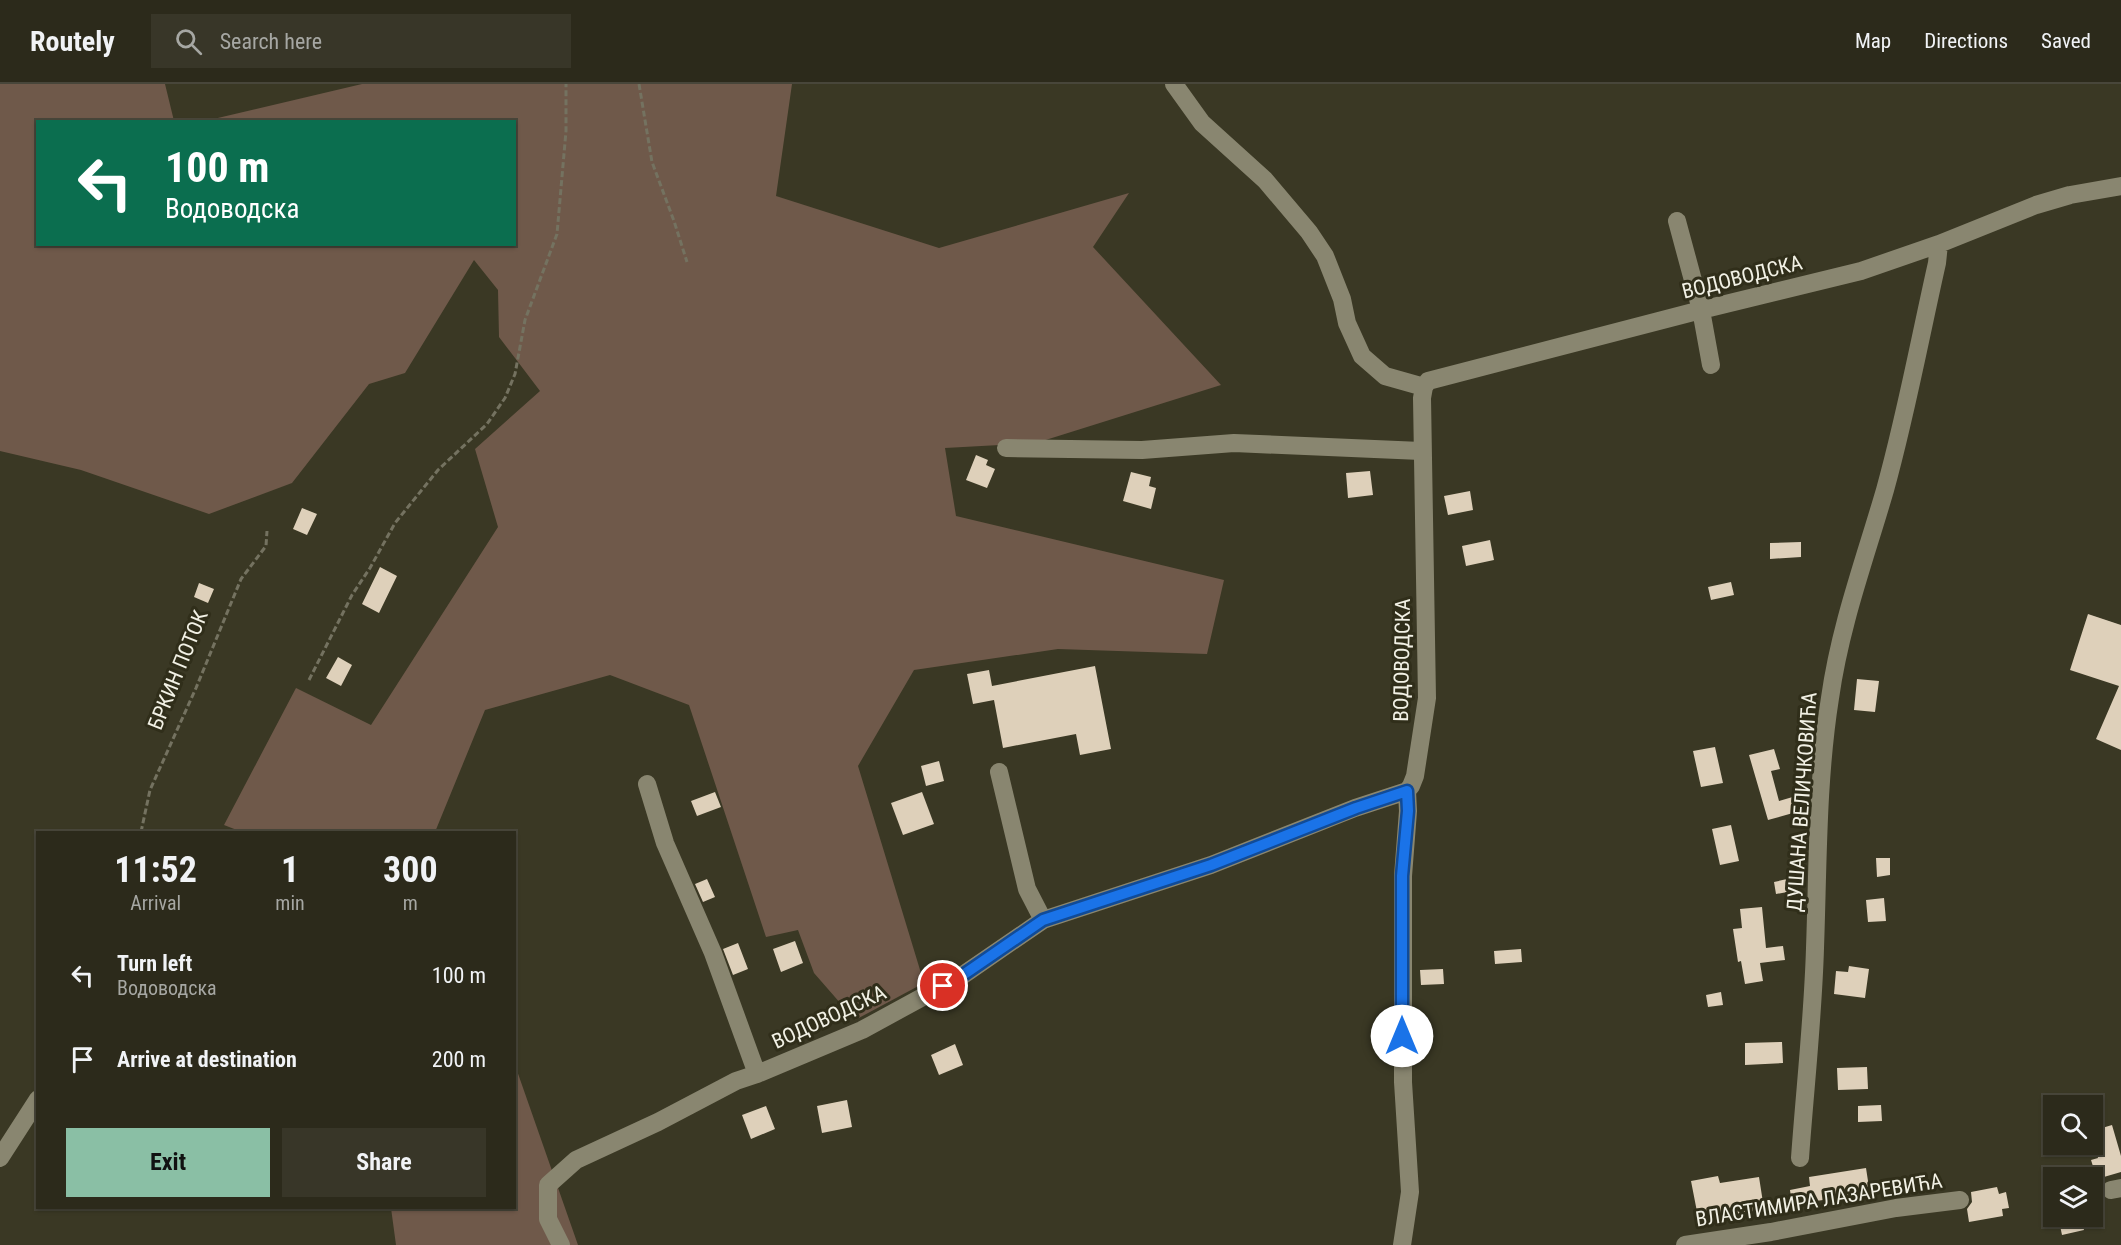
<!DOCTYPE html>
<meta charset="utf-8">
<style>
:root{--surface:#2c2a1b;--page:#383628;--text:#f1f3f6;--muted:#a6a7a3;--line:#48463a;--accent:#8abfa5}
body{margin:0;font-family:"Roboto Condensed",sans-serif;background:var(--page);color:var(--text);height:100vh;display:flex;flex-direction:column;font-size:22px;white-space:nowrap}
*{box-sizing:border-box;margin:0}
p{font-size:20px;color:var(--muted)}
.icon{flex:none;width:33px;height:33px;fill:none;stroke:currentColor;stroke-width:2;stroke-linecap:round;stroke-linejoin:round}
.map{position:relative;flex:1;overflow:hidden}
.details{position:absolute;left:36px;top:747px;width:480px;height:378px;display:flex;flex-direction:column;background:var(--surface);border-radius:0px;box-shadow:0 2px 4px #0004,0 0 0 2px var(--line)}
.details>*{flex:none}
.top-card{position:absolute;left:36px;top:36px;width:480px;height:126px;border-radius:0px;box-shadow:0 2px 4px #0004,0 0 0 2px var(--line);background:#0b6e4f;color:#fff;overflow:hidden}
.buttons{position:absolute;left:2043px;top:1011px;display:grid;gap:12px}
.buttons a{display:grid;place-items:center;width:60px;height:60px;border-radius:0px;background:var(--surface);box-shadow:0 2px 4px #0004,0 0 0 2px var(--line);font-size:30px}
.pin{position:absolute;display:grid;place-items:center;width:51px;height:51px;color:#fff;margin:-26px;border:3px solid #fff;border-radius:50%;box-shadow:0 2px 6px #0007}
.me{position:absolute;width:66px;margin:-33px;rotate:0deg;stroke-linejoin:round;filter:drop-shadow(0 0 4px #0008)}
.turn{display:flex;align-items:center;gap:21px;height:126px;padding:0 30px;font-size:27px}
.turn .icon{width:78px;height:78px;stroke-width:2.5}
.turn b{display:block;font-size:42px;line-height:51px}
.eta{display:flex;justify-content:space-evenly;align-items:center;height:102px;text-align:center}
.eta b{font-size:36px;font-weight:700;line-height:42px}
.cta{display:flex;gap:12px;margin-top:auto;padding:12px 30px}
.cta a{flex:1;height:69px;border-radius:0px;background:var(--accent);color:#111;font-size:24px;font-weight:700;line-height:69px;text-align:center}
.cta a+a{background:var(--page);color:var(--text)}
ul{padding:0;list-style:none}
li{display:flex;align-items:center;gap:18px;height:84px;padding:0 30px}
li div{flex:1}
li b{display:block;font-size:22px}
li em{font-style:normal}
header{display:flex;align-items:center;gap:36px;box-sizing:border-box;height:84px;padding:0 30px;background:var(--surface);border-bottom:2px solid var(--line)}
header strong{font-size:28px}
nav{display:flex;gap:33px;margin-inline-start:auto;font-size:21px}
.search{width:420px;height:54px;background:var(--page);display:flex;align-items:center;gap:15px;box-sizing:border-box;padding:0 21px;border-radius:0px;color:var(--muted);font-size:22px}
.map>svg:first-child{display:block}
.green{fill:#6f594a}
.building{fill:#ded0ba}
.lines{fill:none;stroke-linecap:round;stroke-linejoin:round}
.path{stroke:#747260;stroke-width:3;stroke-dasharray:6 3;stroke-linecap:butt}
.minor{stroke:#898670;stroke-width:18}
.route-casing{stroke:#114b97;stroke-width:15}
.route{stroke:#1a73e8;stroke-width:10}
.labels{text-anchor:middle;stroke-width:6;stroke-linejoin:round;paint-order:stroke}
.street-label{font-size:21px;fill:#f2f1e5;stroke:#302e1a}
</style>
<header>
<strong>Routely</strong>
<div class="search"><svg class="icon" aria-label="search" viewBox="0 0 24 24"><circle cx="10" cy="10" r="6"/><path d="M15 15l6 6"/></svg>Search here</div>
<nav><a>Map</a><a>Directions</a><a>Saved</a></nav>
</header>
<div class="map">
<svg width="2121" height="1161" viewBox="0 0 2121 1161">
<rect width="100%" height="100%" fill="#3a3824"/>
<path class="green" d="M0,0H165L174,37L38,38V160H514V38L205,37L362,0H792L776,112L939,164L1129,109L1093,163L1221,301L1036,359L945,364L956,432L1224,496L1207,570L1058,565L914,586L858,682L924,899L855,936L814,889L798,846L766,853L689,621L610,591L485,626L435,748H242L224,741L296,604L371,641L498,443L475,365L540,307L499,253L498,206L474,176L405,289L369,300L292,399L209,430L81,386L0,367Z
M515,981L578,1161H396L391,1124H514Z"/>
<path class="building" d="M976,371L988,376L986,381L995,385L987,404L966,396Z
M1370,387L1373,411L1348,414L1346,389Z
M1131,388L1151,393L1149,402L1156,404L1151,425L1123,417Z
M1470,407L1473,426L1448,431L1444,412Z
M302,424L317,430L307,451L293,445Z
M1490,456L1494,476L1466,482L1462,462Z
M1801,458V473L1770,475V459Z
M380,483L397,492L379,529L362,520Z
M1731,498L1734,511L1711,516L1708,503Z
M199,499L214,505L208,519L194,513Z
M2088,530L2121,541V666L2096,655L2119,602L2070,586Z
M338,573L352,581L341,602L326,594Z
M1095,582L1111,665L1080,671L1076,650L1003,664L994,616L973,620L967,590L989,586L992,602Z
M1857,595L1879,597L1875,628L1854,626Z
M1715,663L1723,699L1701,703L1693,667Z
M1774,665L1780,685L1771,687L1779,717L1796,712L1800,727L1768,736L1749,671Z
M939,677L944,697L926,702L921,682Z
M715,708L721,723L697,732L691,717Z
M922,708L934,740L903,751L891,719Z
M1731,741L1739,777L1720,781L1712,745Z
M1876,774H1890V791L1877,793Z
M1796,793L1798,806L1776,810L1774,798Z
M707,795L715,813L703,818L695,800Z
M1884,814L1886,837L1868,838L1866,816Z
M1762,823L1766,864L1783,862L1785,876L1760,879L1763,897L1745,900L1741,877L1738,878L1733,845L1742,844L1740,825Z
M795,857L803,879L781,888L773,865Z
M738,859L748,885L733,891L723,865Z
M1521,865L1522,878L1495,880L1494,867Z
M1849,882L1869,885L1865,914L1834,910L1836,887L1848,888Z
M1443,885L1444,900L1421,901L1420,886Z
M1721,908L1723,921L1708,923L1706,911Z
M1782,958L1783,979L1745,981V959Z
M955,960L963,981L939,991L931,971Z
M1867,983L1868,1005L1838,1006L1837,984Z
M847,1016L852,1043L822,1049L817,1022Z
M1881,1021L1882,1037L1858,1038V1022Z
M766,1022L775,1045L751,1055L742,1031Z
M2112,1041L2121,1072V1088L2097,1095L2091,1076L2098,1074L2092,1047Z
M1866,1084L1870,1110L1792,1120L1790,1106L1810,1102L1809,1093Z
M1718,1092L1720,1099L1759,1093L1764,1125L1699,1138L1691,1097Z
M1997,1103L1999,1110L2006,1108L2009,1124L2002,1125L2003,1132L1969,1138L1967,1125L1972,1118L1971,1108Z
M2058,1132H2080L2084,1146L2062,1151Z"/>
<g class="lines">
<path class="path" d="M639,0L652,78L674,137L687,178
M309,596L352,511L370,484L395,439L438,386L487,340L505,314L515,290L525,236L557,150L566,47V0
M141,748L150,706L196,604L241,495L266,462L267,447"/>
<path class="minor" d="M1174,0L1202,39L1265,96L1309,148L1325,172L1342,215L1347,239L1362,272L1385,292L1424,303
M1677,137L1701,226L1711,281
M1006,364L1142,366L1234,359L1421,367
M999,688L1027,805L1043,836
M647,700L665,759L713,869L757,990
M0,1074L38,1015
M1800,1074C1805,1004 1813,934 1815,864C1818,781 1817,696 1830,614C1840,542 1865,475 1885,406C1906,331 1920,254 1937,179L1939,160
M2111,1106L2121,1104
M561,1161L548,1135V1101L576,1076L658,1038L736,997L757,990L862,946L963,891L1043,836L1211,781L1355,724L1407,707L1411,702L1415,692L1427,614L1422,314L1424,303L1428,297L1701,226L1861,187L1939,160L2036,121L2070,111L2121,102
M1402,1161L1410,1108L1403,998V792L1408,727L1407,707
M1685,1161L1771,1148L1896,1124L1960,1116"/>
</g>
<g class="lines">
<defs>
<path id="route" d="M943,902L963,891L1043,836L1211,781L1356,724L1407,707L1408,727L1402,792V952"/>
</defs>
<use href="#route" class="route-casing"/>
<use href="#route" class="route"/>
</g>
<g class="labels">
<g class="street-label">
<text transform="translate(1742 193) rotate(-14)" y="7">ВОДОВОДСКА</text>
<text transform="translate(1402 576) rotate(-89)" y="7">ВОДОВОДСКА</text>
<text transform="translate(178 586) rotate(-68)" y="7">БРКИН ПОТОК</text>
<text transform="translate(1802 718) rotate(-86)" y="7">ДУШАНА ВЕЛИЧКОВИЋА</text>
<text transform="translate(829 933) rotate(-25)" y="7">ВОДОВОДСКА</text>
<text transform="translate(1819 1116) rotate(-9)" y="7">ВЛАСТИМИРА ЛАЗАРЕВИЋА</text>
</g>
</g>
</svg>
<div class="buttons">
<a><svg class="icon" aria-label="search" viewBox="0 0 24 24"><circle cx="10" cy="10" r="6"/><path d="M15 15l6 6"/></svg></a>
<a><svg class="icon" aria-label="layers" viewBox="0 0 24 24"><path d="M12 4l9 5-9 5-9-5zM3 14l9 5 9-5"/></svg></a>
</div>
<div class="pin" style="left:943px;top:902px;background:#d93025"><svg class="icon" aria-label="arrive" viewBox="0 0 24 24"><path d="M6 21V4h12l-3 4 3 4H6"/></svg></div>
<svg class="me" style="left:1402px;top:952px" viewBox="-20 -20 40 40"><circle r="19" fill="#fff"/><path d="M0-13L10 11 0 6-10 11z" fill="#1a73e8"/></svg>
<div class="top-card">
<div class="turn"><svg class="icon" aria-label="left" viewBox="0 0 24 24"><path d="M17 20v-9H6M10 6l-5 5 5 5"/></svg><div><b>100 m</b>Водоводска</div></div>
</div>
<section class="details">
<div class="eta">
<div><b>11:52</b><p>Arrival</p></div>
<div><b>1</b><p>min</p></div>
<div><b>300</b><p>m</p></div>
</div>
<ul>
<li><svg class="icon" aria-label="left" viewBox="0 0 24 24"><path d="M17 20v-9H6M10 6l-5 5 5 5"/></svg><div><b>Turn left</b><p>Водоводска</p></div><em>100 m</em></li>
<li><svg class="icon" aria-label="arrive" viewBox="0 0 24 24"><path d="M6 21V4h12l-3 4 3 4H6"/></svg><div><b>Arrive at destination</b></div><em>200 m</em></li>
</ul>
<div class="cta"><a>Exit</a><a>Share</a></div>
</section>
</div>
